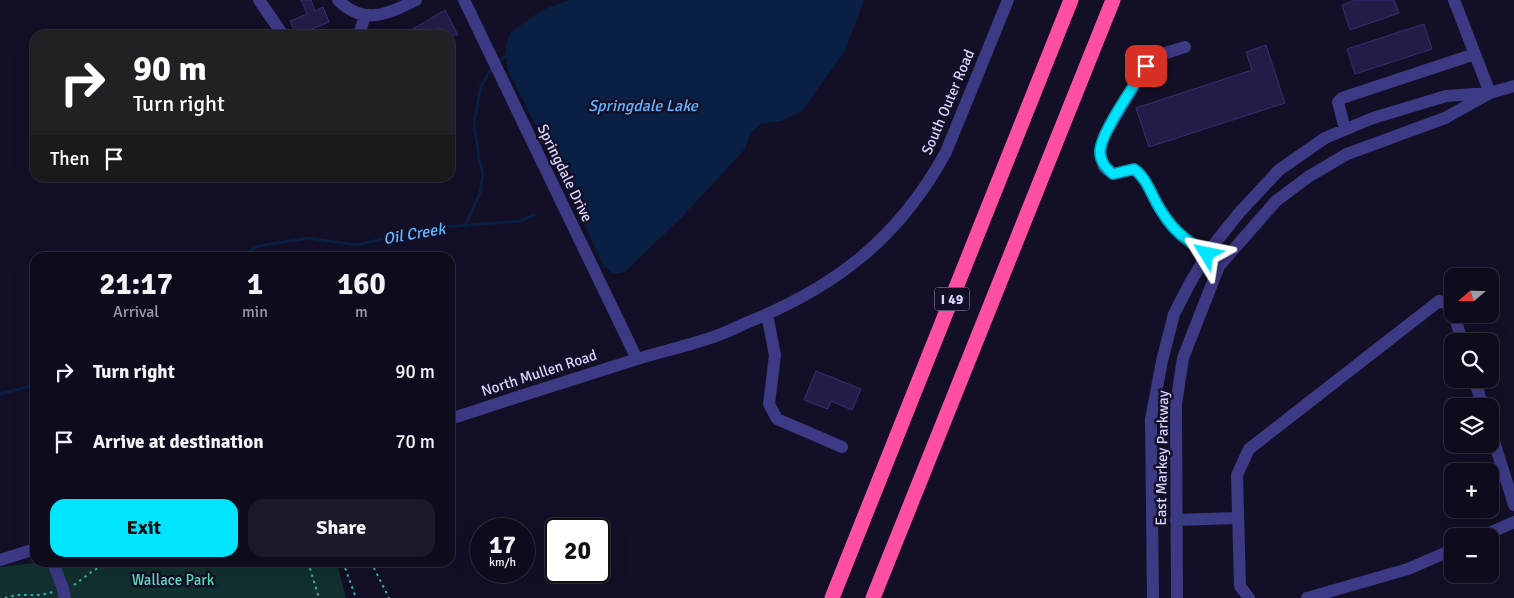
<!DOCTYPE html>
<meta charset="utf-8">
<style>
:root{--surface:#0e0b1c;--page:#1c1929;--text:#f1f3f6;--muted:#9b9ba3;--line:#2e2b3b;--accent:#00e5ff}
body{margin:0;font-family:Signika,sans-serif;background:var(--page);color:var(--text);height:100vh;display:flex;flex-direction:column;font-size:19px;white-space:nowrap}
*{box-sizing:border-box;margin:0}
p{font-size:16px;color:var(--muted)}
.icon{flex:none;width:28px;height:28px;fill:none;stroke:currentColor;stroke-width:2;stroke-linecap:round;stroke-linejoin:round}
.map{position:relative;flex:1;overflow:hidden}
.drawer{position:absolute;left:30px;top:252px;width:425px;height:315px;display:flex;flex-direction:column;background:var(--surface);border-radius:15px;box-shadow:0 5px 20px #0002,0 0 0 1px var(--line)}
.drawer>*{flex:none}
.banner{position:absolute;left:30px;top:30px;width:425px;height:152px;border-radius:15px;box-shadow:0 5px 20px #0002,0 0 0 1px var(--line);background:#202124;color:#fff;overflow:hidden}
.needle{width:32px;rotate:250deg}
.controls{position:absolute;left:1444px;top:268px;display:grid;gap:10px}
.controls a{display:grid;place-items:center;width:55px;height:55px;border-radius:10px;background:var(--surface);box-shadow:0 5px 20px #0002,0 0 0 1px var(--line);font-size:25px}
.speed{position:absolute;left:470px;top:518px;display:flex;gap:10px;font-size:25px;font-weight:700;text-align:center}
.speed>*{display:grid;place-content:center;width:65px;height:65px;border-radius:50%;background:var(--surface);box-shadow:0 5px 20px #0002,0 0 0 1px var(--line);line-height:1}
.speed small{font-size:12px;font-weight:400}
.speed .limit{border:2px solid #111;border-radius:8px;background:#fff;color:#111}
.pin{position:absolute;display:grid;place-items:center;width:42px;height:42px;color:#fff;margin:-21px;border-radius:10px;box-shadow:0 2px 8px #0006}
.me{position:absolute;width:55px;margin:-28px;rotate:305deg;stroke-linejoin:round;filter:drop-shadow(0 0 4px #0008)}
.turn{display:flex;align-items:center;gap:18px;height:105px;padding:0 20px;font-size:22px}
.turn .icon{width:65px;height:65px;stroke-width:2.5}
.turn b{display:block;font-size:35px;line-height:42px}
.then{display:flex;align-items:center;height:48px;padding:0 20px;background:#0003;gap:10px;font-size:19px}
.eta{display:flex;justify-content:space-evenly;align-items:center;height:85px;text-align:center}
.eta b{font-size:30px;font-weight:700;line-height:35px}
.button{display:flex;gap:10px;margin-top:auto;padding:10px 20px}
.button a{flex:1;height:58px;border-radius:15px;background:var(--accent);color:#111;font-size:20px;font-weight:700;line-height:58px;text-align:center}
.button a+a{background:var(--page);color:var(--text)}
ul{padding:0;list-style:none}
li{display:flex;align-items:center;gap:15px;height:70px;padding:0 20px}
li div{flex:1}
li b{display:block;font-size:19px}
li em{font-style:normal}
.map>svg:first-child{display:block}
.green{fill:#12302f}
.water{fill:#0a1f44}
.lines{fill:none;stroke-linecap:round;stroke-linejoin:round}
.stream{stroke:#0a1f44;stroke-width:3}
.building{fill:#241b47;stroke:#3b2d73}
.path{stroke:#2fb8b0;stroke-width:2;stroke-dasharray:2.5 4;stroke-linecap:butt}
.minor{stroke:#3d3a85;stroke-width:12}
.highway{stroke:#ff4fa3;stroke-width:15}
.route-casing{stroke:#0095a6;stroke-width:12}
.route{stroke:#00e5ff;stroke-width:9}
.labels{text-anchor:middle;stroke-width:5;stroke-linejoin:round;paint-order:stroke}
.shield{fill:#130f26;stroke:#9e99be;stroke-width:1}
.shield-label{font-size:14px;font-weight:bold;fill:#d9d4ff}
.street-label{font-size:15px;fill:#d9d4ff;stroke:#130f26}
.park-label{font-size:15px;fill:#5fe0c0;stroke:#130f26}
.water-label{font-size:16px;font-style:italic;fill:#62b6ff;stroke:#130f26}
</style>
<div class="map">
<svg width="1514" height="598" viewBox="0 0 1514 598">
<rect width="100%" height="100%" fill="#130f26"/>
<path class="green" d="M42,562L337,563L346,598H0V567Z"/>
<path class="water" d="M569,0H864L845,51L802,111L782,121L760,124L751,133L744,150L682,217L625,272L614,274L604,267L570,194L508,70L506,56V44L511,32L542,10Z"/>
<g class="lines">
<path class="stream" d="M499,62L506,56
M465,226L480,193L483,174L479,159L474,123L481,86L492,68
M237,258L259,246L309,238L356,245L431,228L520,221L534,215
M0,394L35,385"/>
</g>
<path class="building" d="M301,0H311L315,11L323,7L329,22L312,29L313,32L306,35L304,32L296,35L290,21L307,14Z
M1356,0H1394L1399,13L1350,30L1342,5Z
M445,10L458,35H443L439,27L426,35H403Z
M1424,24L1432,49L1355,74L1347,49Z
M1266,45L1285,103L1149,147L1136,108L1252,70L1246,52Z
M816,371L861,389L852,410L831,401L828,409L804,400Z"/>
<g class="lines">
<path class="path" d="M308,562L319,598
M343,562L356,598
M371,562L389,598
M74,585L94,570L115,562
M5,598L17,595H41L53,592"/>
<path class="minor" d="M259,0L283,35
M338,0C364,26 388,14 416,0
M464,0L637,359
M1454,0L1490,93
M359,35L365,15
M1185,47L1159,55L1146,66L1104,136L1100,153L1104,167L1113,174L1134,169C1148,179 1152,198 1162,212C1175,233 1187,240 1207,254
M1345,129L1338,102L1342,98L1475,54
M1454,314L1462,341
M767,315L775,355L769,404L777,419L842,447
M1474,379L1483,406
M450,419C511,399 573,379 634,360C659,352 683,347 707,339C721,335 733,329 746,323C836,287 899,238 946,152L1008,0
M1490,429L1514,505
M1176,520L1238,518
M1483,536L1514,522
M0,560L35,549
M53,562L63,589L65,598
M1153,598L1151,419L1162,361L1174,314L1190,283L1211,248L1239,213L1279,170L1325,138L1373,118L1446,96L1490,93
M1177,598L1176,404L1183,358L1219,266L1276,201L1308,177L1347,154L1445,118L1490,93L1514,86
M1249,598L1240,586L1237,475L1249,449L1439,301L1451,305L1452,310
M1307,598L1408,569L1452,550"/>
<path class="highway" d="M832,598L1071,0
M873,598L1113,0"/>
</g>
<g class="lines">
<defs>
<path id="route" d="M1146,66C1135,85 1101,132 1100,151C1100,162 1106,168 1113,174L1134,169C1148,179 1152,198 1162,212C1175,233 1187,240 1207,254"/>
</defs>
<use href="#route" class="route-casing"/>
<use href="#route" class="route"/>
</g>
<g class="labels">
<rect class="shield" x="934.5" y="287.5" width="35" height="23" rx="4"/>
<g class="shield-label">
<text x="952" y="304">I 49</text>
</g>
<g class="street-label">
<text transform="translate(948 102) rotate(-67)" y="5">South Outer Road</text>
<text transform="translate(565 173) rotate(64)" y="5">Springdale Drive</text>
<text transform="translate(539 373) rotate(-18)" y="5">North Mullen Road</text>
<text transform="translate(1162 458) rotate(-89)" y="5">East Markey Parkway</text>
</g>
<g class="park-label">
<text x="173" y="585">Wallace Park</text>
</g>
<g class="water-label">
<text x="643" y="111">Springdale Lake</text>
<text transform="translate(414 233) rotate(-10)" y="6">Oil Creek</text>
</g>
</g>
</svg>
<div class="controls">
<a><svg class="needle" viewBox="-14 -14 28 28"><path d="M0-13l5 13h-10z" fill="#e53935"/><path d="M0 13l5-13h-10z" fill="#9b9ba3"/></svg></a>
<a><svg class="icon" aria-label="search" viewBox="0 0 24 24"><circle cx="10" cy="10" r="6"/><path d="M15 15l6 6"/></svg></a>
<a><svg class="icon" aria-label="layers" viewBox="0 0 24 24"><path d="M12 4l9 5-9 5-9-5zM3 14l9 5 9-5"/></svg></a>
<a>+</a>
<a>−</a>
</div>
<div class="speed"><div>17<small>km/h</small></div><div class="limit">20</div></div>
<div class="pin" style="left:1146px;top:66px;background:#d93025"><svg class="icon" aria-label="arrive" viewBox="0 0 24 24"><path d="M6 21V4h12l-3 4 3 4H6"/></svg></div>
<svg class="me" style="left:1207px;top:254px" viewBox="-20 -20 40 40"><path d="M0-17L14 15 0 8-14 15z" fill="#00e5ff" stroke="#fff" stroke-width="4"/></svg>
<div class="banner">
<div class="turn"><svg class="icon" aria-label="right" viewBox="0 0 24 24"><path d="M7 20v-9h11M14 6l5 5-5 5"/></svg><div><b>90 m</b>Turn right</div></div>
<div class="then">Then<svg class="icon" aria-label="arrive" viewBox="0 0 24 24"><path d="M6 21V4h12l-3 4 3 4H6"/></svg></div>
</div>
<section class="drawer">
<div class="eta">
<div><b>21:17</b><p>Arrival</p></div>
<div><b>1</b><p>min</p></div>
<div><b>160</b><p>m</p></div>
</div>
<ul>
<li><svg class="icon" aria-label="right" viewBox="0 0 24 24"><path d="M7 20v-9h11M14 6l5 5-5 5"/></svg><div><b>Turn right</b></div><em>90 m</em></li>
<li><svg class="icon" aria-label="arrive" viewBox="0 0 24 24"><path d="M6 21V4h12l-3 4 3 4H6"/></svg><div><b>Arrive at destination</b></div><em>70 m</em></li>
</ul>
<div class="button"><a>Exit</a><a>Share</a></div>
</section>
</div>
